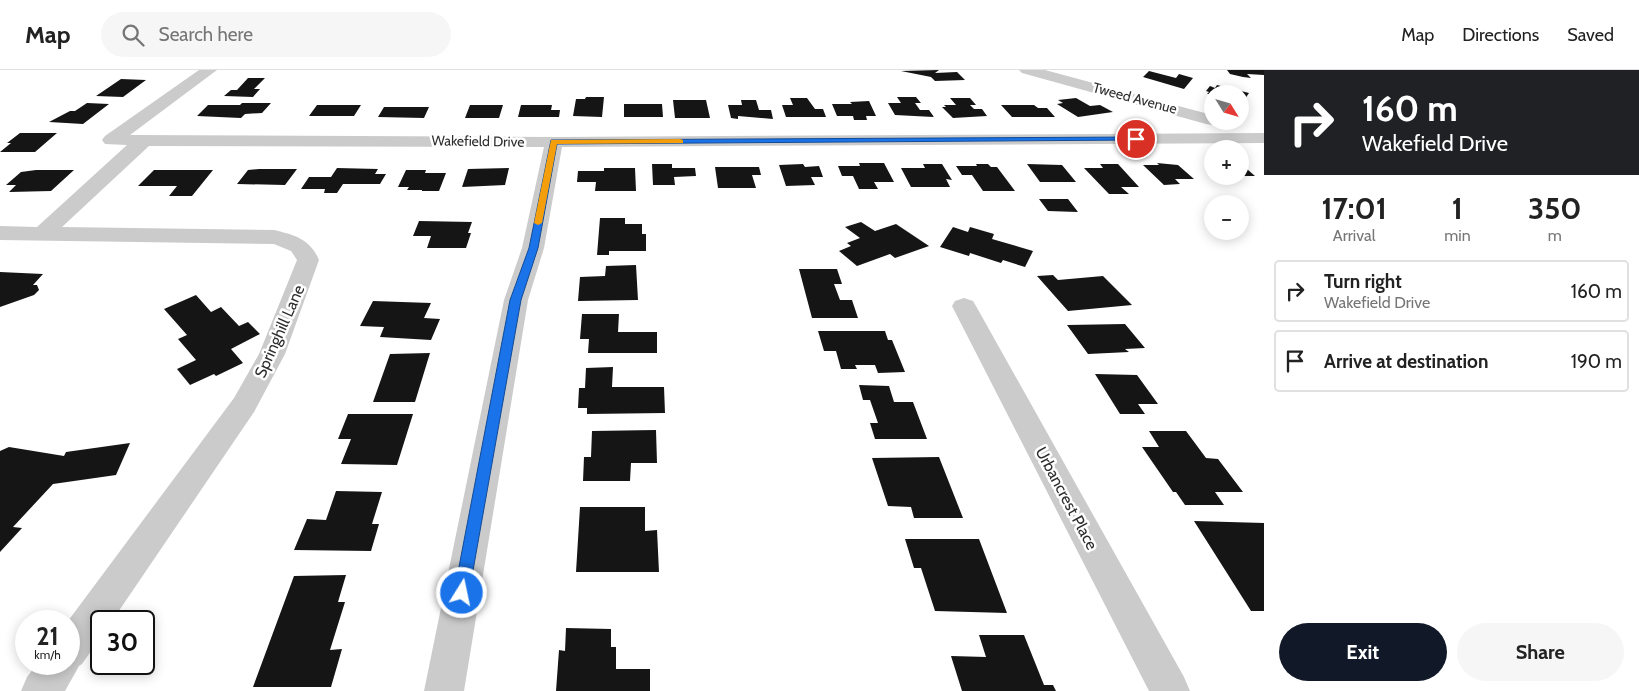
<!DOCTYPE html>
<meta charset="utf-8">
<style>
:root{--surface:#fff;--page:#f6f6f6;--text:#222;--muted:#767676;--line:#e0e0e0;--accent:#111827}
body{margin:0;font-family:Cabin,sans-serif;background:var(--page);color:var(--text);height:100vh;display:flex;flex-direction:column;font-size:19px;white-space:nowrap}
*{box-sizing:border-box;margin:0}
p{font-size:16px;color:var(--muted)}
.icon{flex:none;width:28px;height:28px;fill:none;stroke:currentColor;stroke-width:2;stroke-linecap:round;stroke-linejoin:round}
.map{position:relative;flex:1;overflow:hidden}
.panel{display:flex;flex-direction:column;background:var(--surface);width:375px}
.panel>*{flex:none}
.top-card{background:#202124;color:#fff;overflow:hidden}
.needle{width:32px;rotate:127deg}
.fabs{position:absolute;left:1204px;top:15px;display:grid;gap:10px}
.fabs a{display:grid;place-items:center;width:45px;height:45px;border-radius:50%;background:var(--surface);box-shadow:0 2px 12px #0003;font-size:25px}
.speed{position:absolute;left:15px;top:540px;display:flex;gap:10px;font-size:25px;font-weight:700;text-align:center}
.speed>*{display:grid;place-content:center;width:65px;height:65px;border-radius:50%;background:var(--surface);box-shadow:0 2px 12px #0003;line-height:1}
.speed small{font-size:12px;font-weight:400}
.speed .limit{border:2px solid #111;border-radius:8px;background:#fff;color:#111}
.pin{position:absolute;display:grid;place-items:center;width:42px;height:42px;color:#fff;margin:-21px;border:2px solid #fff;border-radius:50%;box-shadow:0 1px 5px #0007}
.me{position:absolute;width:55px;margin:-28px;rotate:10deg;stroke-linejoin:round;filter:drop-shadow(0 0 4px #0008)}
.turn{display:flex;align-items:center;gap:18px;height:105px;padding:0 15px;font-size:22px}
.turn .icon{width:65px;height:65px;stroke-width:2.5}
.turn b{display:block;font-size:35px;line-height:42px}
.eta{display:flex;justify-content:space-evenly;align-items:center;height:85px;text-align:center}
.eta b{font-size:30px;font-weight:800;line-height:35px}
.cta{display:flex;gap:10px;margin-top:auto;padding:10px 15px}
.cta a{flex:1;height:58px;border-radius:30px;background:var(--accent);color:#fff;font-size:20px;font-weight:800;line-height:58px;text-align:center}
.cta a+a{background:var(--page);color:var(--text)}
ul{padding:0;list-style:none}
li{display:flex;align-items:center;gap:15px;height:62px;margin:0 10px 8px;padding:0 5px;border:2px solid var(--line);border-radius:5px}
li div{flex:1}
li b{display:block;font-size:19px}
li em{font-style:normal}
header{display:flex;align-items:center;gap:30px;box-sizing:border-box;height:70px;padding:0 25px;background:var(--surface);border-bottom:1px solid var(--line)}
header strong{font-size:24px}
nav{display:flex;gap:28px;margin-inline-start:auto;font-size:18px}
.search{width:350px;height:45px;background:var(--page);display:flex;align-items:center;gap:12px;box-sizing:border-box;padding:0 18px;border-radius:28px;color:var(--muted);font-size:19px}
main{display:flex;flex:1;min-height:0}
.map>svg:first-child{display:block}
.building{fill:#151515}
.lines{fill:none;stroke-linecap:round;stroke-linejoin:round}
.minor{fill:#cbcbcb;fill-rule:evenodd}
.route{fill:#1a73e8;stroke:#114b97}
.slow{fill:#f59e0b}
.labels{text-anchor:middle;stroke-width:5;stroke-linejoin:round;paint-order:stroke}
.far-street-label{font-size:14px;fill:#2e2e2e;stroke:#fff}
.street-label{font-size:16px;fill:#2e2e2e;stroke:#fff}
</style>
<header>
<strong>Map</strong>
<div class="search"><svg class="icon" aria-label="search" viewBox="0 0 24 24"><circle cx="10" cy="10" r="6"/><path d="M15 15l6 6"/></svg>Search here</div>
<nav><a>Map</a><a>Directions</a><a>Saved</a></nav>
</header>
<main>
<div class="map">
<svg width="1264" height="621" viewBox="0 0 1264 621">
<rect width="100%" height="100%" fill="#fff"/>
<path class="building" d="M939,0L935,3L957,2L965,10L935,11L931,7L901,1Z
M1227,0H1264V5L1247,4L1251,8L1243,7L1230,4Z
M1149,1L1176,8L1179,4L1193,8L1184,19L1143,7Z
M248,8H265L254,19H260L253,27L224,26L231,20H237Z
M121,9L146,10L123,27L96,26Z
M1217,15L1249,23L1240,36V24H1207L1209,22L1206,21L1210,16L1215,18Z
M586,27H604L602,47L573,46L576,29H585Z
M897,27H916L921,33H915L920,40H929L934,47L895,45L888,33H901Z
M790,28H807L815,39H823L826,47H786L782,35H793Z
M950,28H970L976,35H970L974,39H982L987,46L953,48L942,37H946L944,35H956Z
M1076,28L1090,36L1100,35L1113,42L1078,47L1057,34L1063,33L1058,30Z
M673,30H706L710,48H675Z
M741,30H756L759,40H771L773,49L738,46V49L731,48L728,35H742Z
M869,31L876,46H866L867,50H854L853,46H837L832,34H852L850,32Z
M87,33L109,34L83,54L49,52L70,41H75Z
M242,33H271L262,43L245,44L241,48L197,46L208,35H240Z
M624,34H662L663,47H624Z
M317,35H361L354,46H309Z
M470,35H503L499,48H465Z
M521,35H552L551,40H560L559,47H518Z
M1001,35H1034L1038,38H1047L1055,47H1012Z
M384,37H429L424,48L378,47Z
M20,63H57L35,82H0L11,73H7Z
M859,93H884L894,112H874L878,119H859L853,106H842L838,96H860Z
M1157,93L1178,95L1194,109H1175L1180,114L1164,115L1143,95H1159Z
M1240,93L1255,106H1240Z
M652,94H672V98H695L696,106L674,107L675,115H653Z
M803,94L805,97L819,96L823,107H811L815,115L786,116L779,95Z
M923,94H942L952,110L946,109L950,117H911L901,98H925Z
M976,94H988L991,97H997L1015,121H983L972,105H962L956,96H977Z
M1027,94L1062,95L1076,112H1040Z
M1100,94H1118L1139,117H1121L1129,124H1109L1084,98H1103Z
M715,97H759L761,105H752L756,118H718Z
M337,98L378,99L375,104H386L380,114H343L337,123H324L325,119H301L309,107H331Z
M509,98L505,115L462,117L468,99Z
M604,98H635L636,121H595L596,112H577L578,101H604Z
M259,99H297L285,115L237,114L248,100Z
M36,100H74L51,121L9,122L16,115H6L21,102Z
M154,100H213L192,126H169L177,116H138Z
M406,100H426L425,103H446L439,121H422V120H407L409,117H398Z
M1039,129H1068L1078,142L1048,141Z
M600,148H625V154H642V164H646V181H609V185H597Z
M419,151L472,152L468,163H471L466,178H427L431,166H413Z
M861,152L875,161L896,154L929,176L895,188L890,184L857,196L839,181L851,176L847,173L860,168L845,157Z
M953,157L968,162L970,157L994,164L992,169L1033,181L1025,197L1003,190L1001,193L970,183L969,186L940,177Z
M636,195L638,230L578,231L580,207L605,206L606,196Z
M799,199H837L842,214H834L840,230H852L858,248H812Z
M0,202L43,204L33,215H37L39,220L34,225L0,237Z
M1053,205L1058,210L1103,206L1132,235L1068,241L1037,206Z
M196,225L211,242L221,237L239,256L248,252L260,264L231,279L243,293L216,306L214,304L190,315L177,299L196,290L178,269L187,265L164,239Z
M373,231L431,233L424,248L440,249L431,270L380,267L384,257L360,256Z
M582,244H619L618,262H657V283H588L589,269H580Z
M1125,254L1145,278L1125,279L1129,282L1088,284L1067,255Z
M818,261H885L888,270H892L905,302L878,303L875,295H855L857,299H841L836,281H824Z
M430,283L415,332H373L390,284Z
M613,297L612,317H664L665,343L587,344V338H578L579,318H585L586,298Z
M1095,304L1137,305L1158,334H1138L1145,344H1120Z
M859,315L889,316L894,332H913L927,369H875L870,353H878L870,330H863Z
M348,344H413L397,395L341,394L351,369H338Z
M656,360L657,393H631L630,411H583L584,387H591L592,361Z
M1149,361H1186L1206,388L1218,389L1243,422H1215L1224,435H1185L1176,422H1173L1142,377H1159Z
M130,373L116,405L53,414L13,457L22,458L0,482V381L9,377L64,386L66,382Z
M939,387L963,448H914L911,437L888,436L872,388Z
M336,421L382,422L372,454H379L371,481L294,480L307,449L326,450Z
M580,437H645V461L657,460L659,502H576Z
M1194,451L1264,453V541H1251Z
M905,469H979L1007,543L935,541L921,498H914Z
M346,505L338,532H345L330,580L342,579L331,617H253L294,506Z
M566,558L611,559V577H616V599H650V621H556L559,580L565,581Z
M979,565H1024L1044,615H1053L1056,621H962L951,586L986,587Z"/>
<g class="lines">
<path class="minor" d="M199,0H217L130,65L554,67L1264,63V73L562,77L544,178L528,230L464,621H424L504,230L522,178L544,77L149,76L62,157L274,160C295,165 310,169 319,190L285,284L254,342L112,551H101V567L82,594L79,596L65,621H21L27,607L37,594H69L68,551L234,328L259,284L297,190L291,181L274,174L0,170V156L37,157L127,75L105,74L102,70L105,66Z
M1019,0H1045L1212,45V51H1220L1212,55L1206,54L1022,3Z
M964,228L973,231L976,236L1184,607L1190,621H1149L952,236L955,231Z"/>
</g>
<path class="route" d="M1136,67L1139,69L1138,70L557,74L538,178L521,230L469,523L467,528L462,530L457,528L454,523L510,230L529,178L551,70Z"/>
<path class="slow" d="M680,69L683,70V73L557,74L542,153L538,155L534,153L551,70Z"/>
<g class="labels">
<g class="far-street-label">
<text transform="translate(1135 28) rotate(15)" y="5">Tweed Avenue</text>
<text transform="translate(478 71) rotate(1)" y="5">Wakefield Drive</text>
</g>
<g class="street-label">
<text transform="translate(279 261) rotate(-66)" y="6">Springhill Lane</text>
<text transform="translate(1067 428) rotate(62)" y="6">Urbancrest Place</text>
</g>
</g>
</svg>
<div class="fabs">
<a><svg class="needle" viewBox="-14 -14 28 28"><path d="M0-13l5 13h-10z" fill="#e53935"/><path d="M0 13l5-13h-10z" fill="#767676"/></svg></a>
<a>+</a>
<a>−</a>
</div>
<div class="speed"><div>21<small>km/h</small></div><div class="limit">30</div></div>
<div class="pin" style="left:1136px;top:69px;background:#d93025"><svg class="icon" aria-label="arrive" viewBox="0 0 24 24"><path d="M6 21V4h12l-3 4 3 4H6"/></svg></div>
<svg class="me" style="left:462px;top:523px" viewBox="-20 -20 40 40"><circle r="17" fill="#1a73e8" stroke="#fff" stroke-width="3"/><path d="M0-11L8 9 0 5-8 9z" fill="#fff"/></svg>
</div>
<section class="panel">
<div class="top-card">
<div class="turn"><svg class="icon" aria-label="right" viewBox="0 0 24 24"><path d="M7 20v-9h11M14 6l5 5-5 5"/></svg><div><b>160 m</b>Wakefield Drive</div></div>
</div>
<div class="eta">
<div><b>17:01</b><p>Arrival</p></div>
<div><b>1</b><p>min</p></div>
<div><b>350</b><p>m</p></div>
</div>
<ul>
<li><svg class="icon" aria-label="right" viewBox="0 0 24 24"><path d="M7 20v-9h11M14 6l5 5-5 5"/></svg><div><b>Turn right</b><p>Wakefield Drive</p></div><em>160 m</em></li>
<li><svg class="icon" aria-label="arrive" viewBox="0 0 24 24"><path d="M6 21V4h12l-3 4 3 4H6"/></svg><div><b>Arrive at destination</b></div><em>190 m</em></li>
</ul>
<div class="cta"><a>Exit</a><a>Share</a></div>
</section>
</main>
